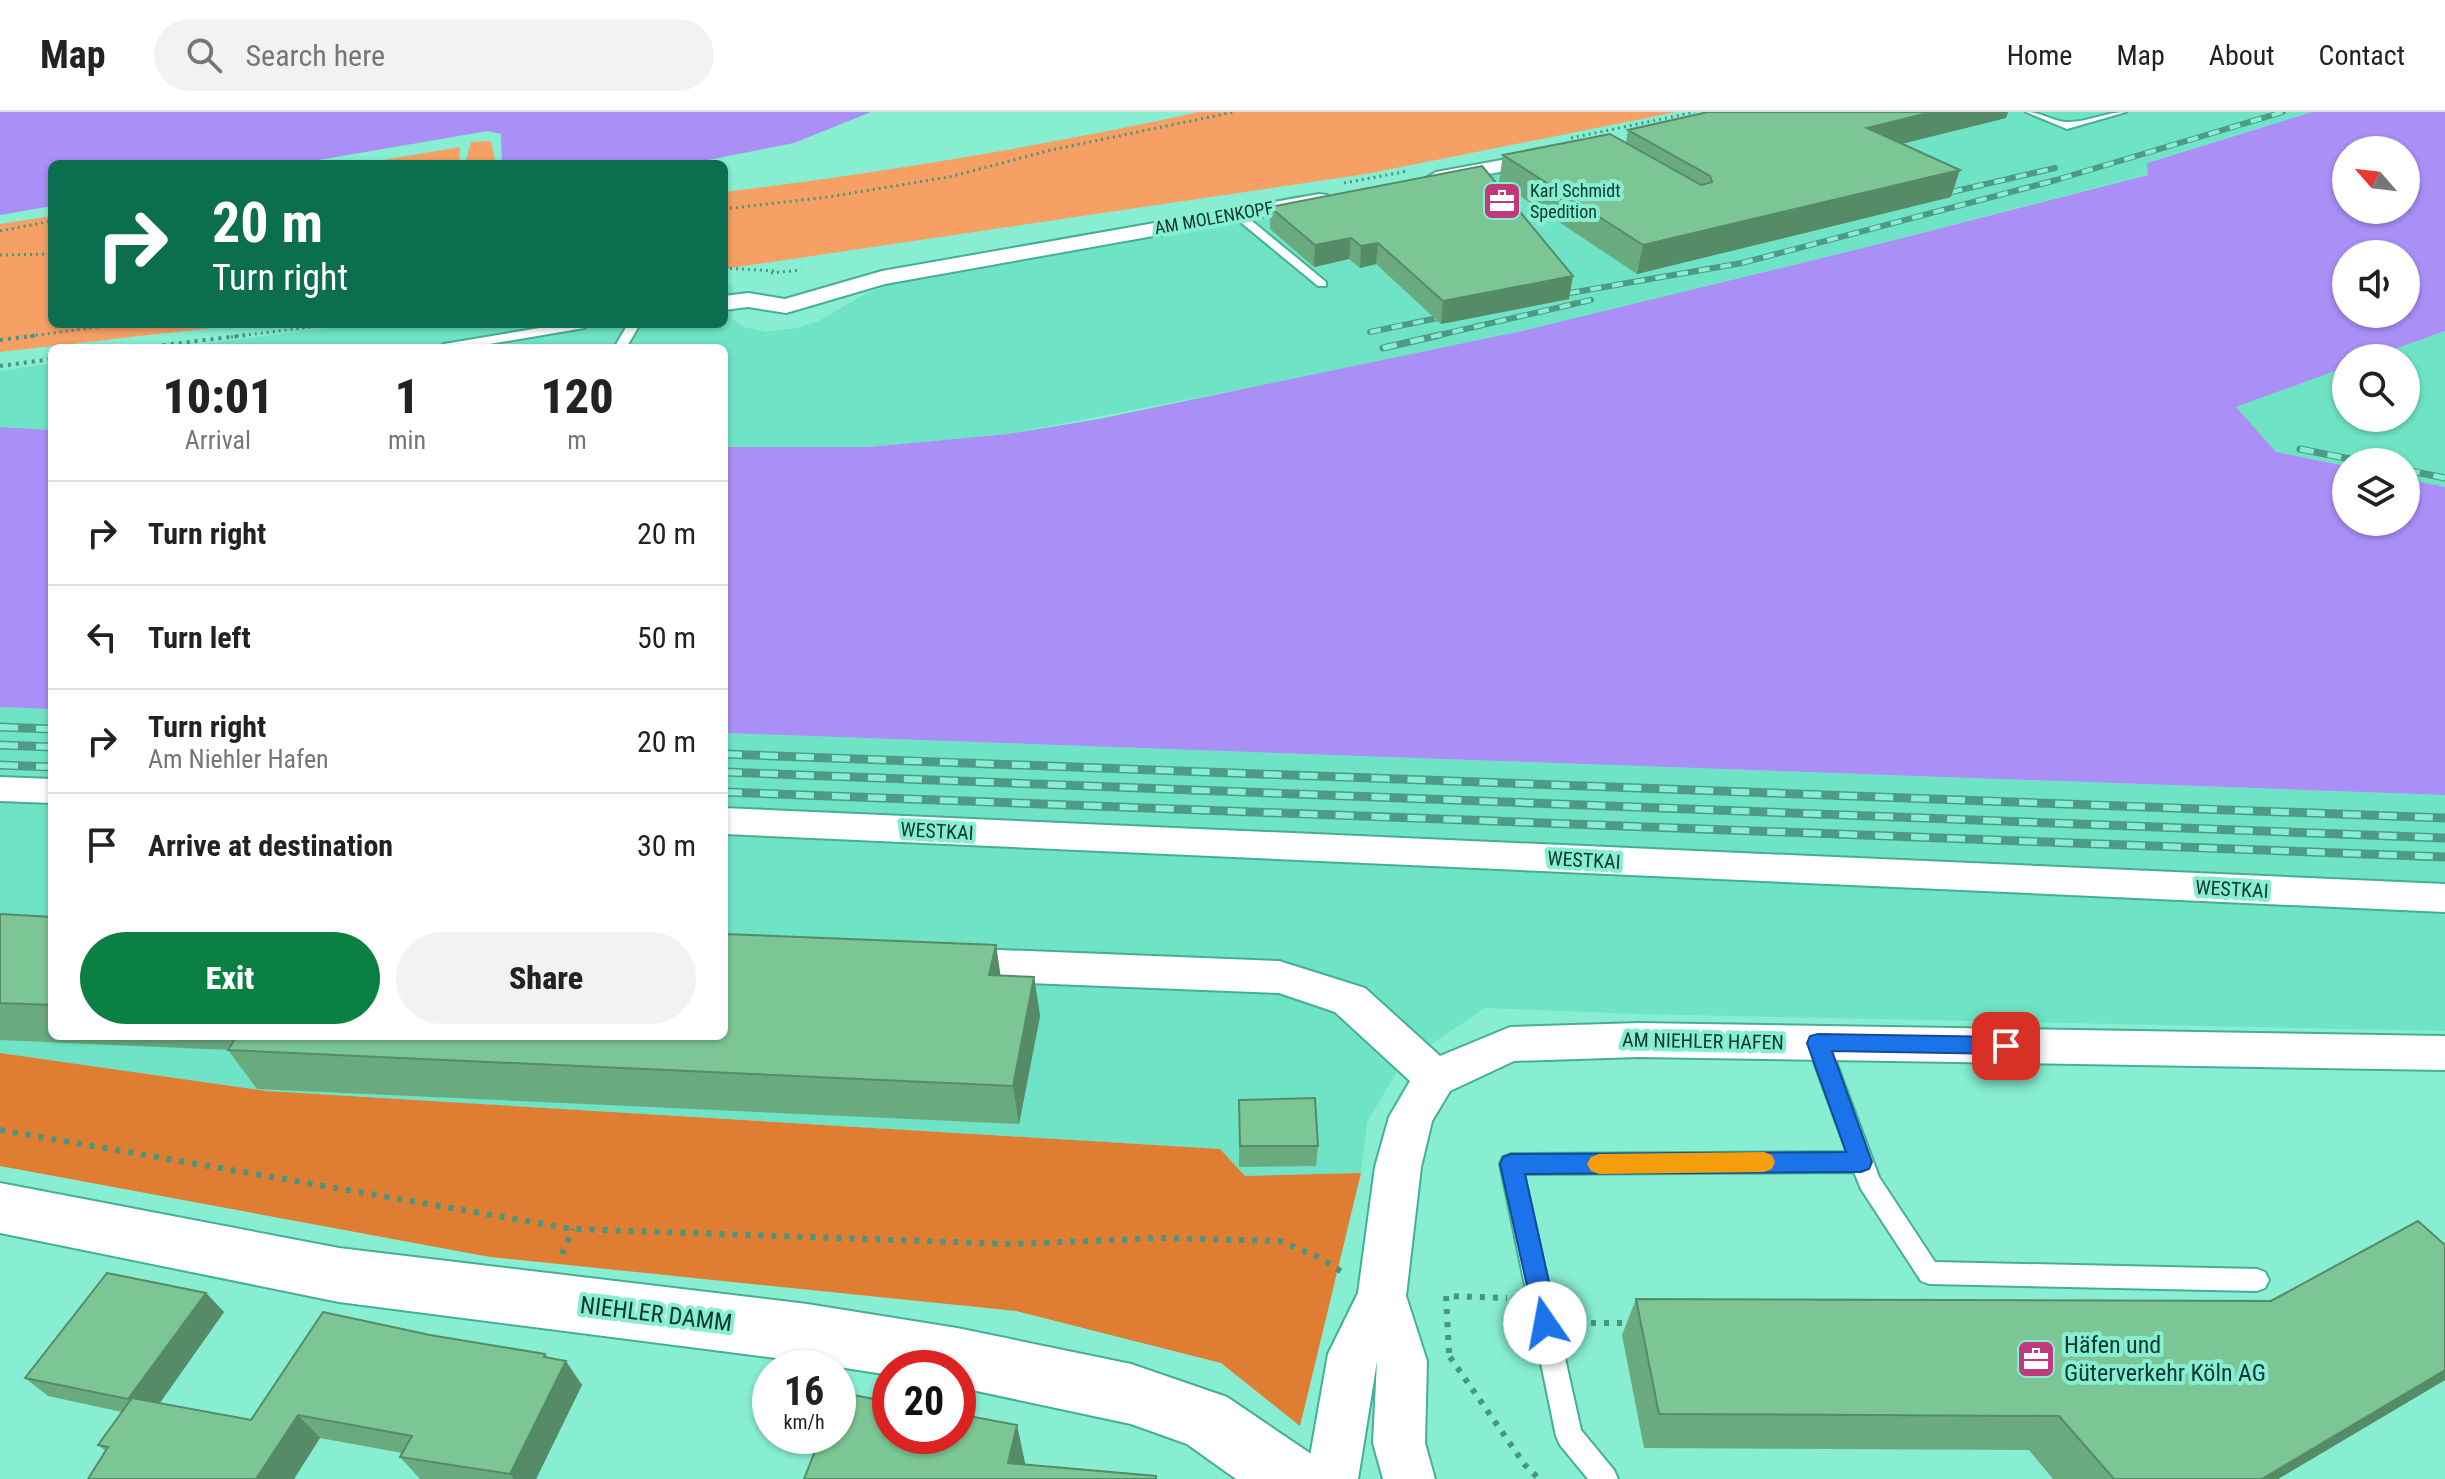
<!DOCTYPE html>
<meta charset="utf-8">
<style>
:root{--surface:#fff;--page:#f2f2f2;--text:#222;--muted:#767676;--line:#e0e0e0;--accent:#0b8043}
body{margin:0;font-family:"Roboto Condensed",sans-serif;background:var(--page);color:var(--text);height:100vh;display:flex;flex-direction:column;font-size:30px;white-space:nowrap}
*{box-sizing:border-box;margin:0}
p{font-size:26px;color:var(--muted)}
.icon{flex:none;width:44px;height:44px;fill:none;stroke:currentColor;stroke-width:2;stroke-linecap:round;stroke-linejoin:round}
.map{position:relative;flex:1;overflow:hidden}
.panel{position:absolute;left:48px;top:232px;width:680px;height:696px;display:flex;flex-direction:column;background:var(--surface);border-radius:12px;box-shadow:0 2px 6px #0004}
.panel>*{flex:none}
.guide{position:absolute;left:48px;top:48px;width:680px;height:168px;border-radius:12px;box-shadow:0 2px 6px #0004;background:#0b6e4f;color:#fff;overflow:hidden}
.needle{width:52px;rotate:298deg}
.controls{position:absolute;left:2332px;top:24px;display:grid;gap:16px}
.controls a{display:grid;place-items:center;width:88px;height:88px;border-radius:50%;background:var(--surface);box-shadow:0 2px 6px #0004;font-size:40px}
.speed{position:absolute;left:752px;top:1238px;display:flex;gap:16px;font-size:40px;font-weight:700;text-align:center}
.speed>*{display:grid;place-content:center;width:104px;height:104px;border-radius:50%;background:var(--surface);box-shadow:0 2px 6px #0004;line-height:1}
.speed small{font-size:20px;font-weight:400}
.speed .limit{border:12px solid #d22;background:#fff;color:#111}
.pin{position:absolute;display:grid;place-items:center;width:68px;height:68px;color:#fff;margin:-34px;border-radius:16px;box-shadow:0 4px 12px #0006}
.me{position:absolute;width:88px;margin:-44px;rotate:348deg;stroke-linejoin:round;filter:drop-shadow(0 0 6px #0008)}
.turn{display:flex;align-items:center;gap:28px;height:168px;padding:0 32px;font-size:36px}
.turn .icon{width:104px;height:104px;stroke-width:2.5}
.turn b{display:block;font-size:56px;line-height:68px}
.eta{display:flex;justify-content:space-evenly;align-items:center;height:136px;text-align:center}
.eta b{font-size:48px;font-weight:800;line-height:56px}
.primary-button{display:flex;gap:16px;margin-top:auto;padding:16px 32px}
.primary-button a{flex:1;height:92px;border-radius:48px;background:var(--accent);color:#fff;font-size:32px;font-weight:800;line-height:92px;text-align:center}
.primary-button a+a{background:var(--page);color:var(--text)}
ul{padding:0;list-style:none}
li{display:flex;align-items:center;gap:24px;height:104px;padding:0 32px;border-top:2px solid var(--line)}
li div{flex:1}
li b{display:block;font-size:30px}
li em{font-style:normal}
header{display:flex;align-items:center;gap:48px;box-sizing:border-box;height:112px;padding:0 40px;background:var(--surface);border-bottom:2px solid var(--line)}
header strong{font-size:38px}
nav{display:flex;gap:44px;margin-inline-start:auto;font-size:28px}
.search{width:560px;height:72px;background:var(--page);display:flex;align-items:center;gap:20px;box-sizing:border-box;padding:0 28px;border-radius:44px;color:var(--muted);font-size:30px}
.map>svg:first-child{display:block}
.built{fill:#6fe3c5}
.green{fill:#f7a065}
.forest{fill:#df7d33}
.water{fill:#a98ff6;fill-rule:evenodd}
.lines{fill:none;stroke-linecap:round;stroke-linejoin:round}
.service-casing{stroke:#45af95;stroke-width:4}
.minor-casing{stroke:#45af95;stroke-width:4}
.tertiary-casing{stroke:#45af95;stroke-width:4}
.path-far2{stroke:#4a9582;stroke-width:3;stroke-dasharray:2 4;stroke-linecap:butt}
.path-far1{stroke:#4a9582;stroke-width:4;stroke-dasharray:3 5;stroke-linecap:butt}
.path{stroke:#4a9582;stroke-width:6;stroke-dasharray:5 8;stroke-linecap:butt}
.service{fill:#fff;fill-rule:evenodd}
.minor{fill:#fff;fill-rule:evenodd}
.tertiary{fill:#fff;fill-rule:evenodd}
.rail-far2-casing{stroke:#4d9b86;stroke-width:6}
.rail-far1-casing{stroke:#4d9b86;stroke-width:7}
.rail-casing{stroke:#4d9b86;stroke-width:9}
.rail-far2{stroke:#87eed1;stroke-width:4;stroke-dasharray:11;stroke-linecap:butt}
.rail-far1{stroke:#87eed1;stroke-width:5;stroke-dasharray:14;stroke-linecap:butt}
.rail{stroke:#87eed1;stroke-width:6;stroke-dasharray:18;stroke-linecap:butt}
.wall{fill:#6aaa7f}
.shaded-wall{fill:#568b68}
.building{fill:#7bc694;stroke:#568b68;stroke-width:2}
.route{fill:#1a73e8;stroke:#114b97;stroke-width:2}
.slow{fill:#f59e0b}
.labels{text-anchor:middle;stroke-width:8;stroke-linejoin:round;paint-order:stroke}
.far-poi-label{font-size:18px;fill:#09382e;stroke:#87eed1;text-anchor:start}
.far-street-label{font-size:18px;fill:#09382e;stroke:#87eed1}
.street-label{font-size:20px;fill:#09382e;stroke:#87eed1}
.near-street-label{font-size:24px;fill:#09382e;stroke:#87eed1}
.near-poi-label{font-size:24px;fill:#09382e;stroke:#87eed1;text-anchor:start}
</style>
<header>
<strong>Map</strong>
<div class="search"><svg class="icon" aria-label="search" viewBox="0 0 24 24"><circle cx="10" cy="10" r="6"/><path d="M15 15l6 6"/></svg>Search here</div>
<nav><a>Home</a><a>Map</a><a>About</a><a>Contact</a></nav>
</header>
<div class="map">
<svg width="2445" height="1367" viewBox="0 0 2445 1367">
<rect width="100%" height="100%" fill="#87eed1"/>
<path class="built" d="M1772,0H2312L2148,50L2149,62L1867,135L1522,219L1310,264L1008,322L869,335H724V236H170L359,212H724V172L732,173L736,192L731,206L744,215L766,220L796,216L819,209L863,183L899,169L1251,108L1589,42Z
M2445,219V375L2406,367V350H2346V354L2276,340L2235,295L2346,255V306H2406V246H2370Z
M52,251V318L0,315V259Z
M0,595L52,597V924H724V621L2445,683V919L1638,902L1485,896L1423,938L1395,963L1367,1010L1361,1061L1245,1064L1220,1037L267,979L0,941Z"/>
<path class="green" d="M1199,0H1676L1366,62L724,157V80C884,61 1042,34 1199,0Z
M491,29L496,52H465L471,30Z
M460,35L459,52H359Z
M52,104V212H246L0,240V112Z"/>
<path class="forest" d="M0,941L267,979L1220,1037L1245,1064L1361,1061L1300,1314L1221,1251L1016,1199L490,1145L0,1054Z"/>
<path class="water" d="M0,0H871L794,31L687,52H502L501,22L488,19L295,52H52V94L0,103Z
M2312,0H2445V219L2370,246H2346V255L2236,295L2276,340L2346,354V410H2406V367L2445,375V683L724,621V335H869L1008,322L1099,307L1522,219L1867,135L2148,63L2147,51ZM2346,38H2406V98H2346ZM2346,142H2406V202H2346Z
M0,315L52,318V597L0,595Z"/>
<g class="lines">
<defs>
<path id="service" d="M2026,0C2042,0 2055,11 2069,10C2088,10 2106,0 2126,0L2067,17Z
M1233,100H1241L1326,170V174H1318L1233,104Z
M563,212H590L584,216L466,236H438L444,232Z
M628,212H640L626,236H614Z
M1818,922L1825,925L1829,931L1879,1065L1935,1150L2257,1157L2265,1160L2269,1168L2265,1176L2257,1179L1929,1172L1921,1169L1861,1077L1854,1060L1524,1062L1581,1318L1614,1358L1618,1367H1588L1560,1333L1556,1324L1500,1052L1503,1045L1511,1042L1847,1040L1807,931L1811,925Z"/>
<path id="minor" d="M1551,39L1558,41L1561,45L1558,49L1436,72L1426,66L1436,60Z
M1319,82L1327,83L1330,88L1327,93L885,172L786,201L748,195L724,198V184L748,181L785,187L882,159Z
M0,665L52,667V691L0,689Z
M724,696L2445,772V800L724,722Z
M951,836L1279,849L1365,876L1440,944L1510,915L1639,911L2445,924V958L1639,945L1514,949L1450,979L1432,1009L1421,1055L1406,1184L1427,1249L1425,1331L1435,1367H1383L1373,1331L1377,1249L1358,1367H1306L1328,1242L1358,1181L1375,1055L1389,1005L1410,969L1335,900L1279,881L951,868L937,863L931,852L937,841Z"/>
<path id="tertiary" d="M0,1071L339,1136L807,1192L957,1216L1131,1252L1227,1285L1314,1344L1323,1367H1236L1187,1332L1131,1312L958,1275V1256H890V1263L807,1250L339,1190L0,1121Z"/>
</defs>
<use href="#service" class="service-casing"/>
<use href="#minor" class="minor-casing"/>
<use href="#tertiary" class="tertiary-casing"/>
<path class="path-far2" d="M1571,26L1695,0
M1344,71L1408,59
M724,97L828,85L949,65L1051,38L1234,0
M0,119L52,109
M0,143L52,142
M724,156L775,159
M771,161L801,158
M24,225L119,212
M231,225L336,212"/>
<path class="path-far1" d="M0,228L39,223
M139,236L247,223
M0,254L52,247"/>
<path class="path" d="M0,1018L573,1117L1014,1132L1161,1126L1280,1129L1320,1146L1342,1160
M562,1142L573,1117
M1578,1211H1632
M1449,1241L1446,1184L1507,1186
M1450,1245L1525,1353L1539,1367"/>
<use href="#service" class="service"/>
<use href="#minor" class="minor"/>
<use href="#tertiary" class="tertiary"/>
<defs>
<path id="rail-far2" d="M1930,85L2055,56
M1547,185L1742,151L2056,68L2283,0
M1370,220L1457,202
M1431,225L1591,188"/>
<path id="rail-far1" d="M1383,236L1440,223
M2300,337L2365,350
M2406,358L2445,366"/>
<path id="rail" d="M0,615L52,617
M0,633L52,635
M724,642L2445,706
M0,653L52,655
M724,660L2445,726
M724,680L2445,745"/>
</defs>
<use href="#rail-far2" class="rail-far2-casing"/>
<use href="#rail-far1" class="rail-far1-casing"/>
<use href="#rail" class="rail-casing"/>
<use href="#rail-far2" class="rail-far2"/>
<use href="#rail-far1" class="rail-far1"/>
<use href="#rail" class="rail"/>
</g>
<path class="wall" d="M1708,0H2008L2006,6L1902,32L1951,85L1637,162L1499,70L1503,43L1626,31L1628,18Z
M1270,95L1569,187L1441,212L1376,152L1360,156L1349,147L1314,155L1270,117Z
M0,802L52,805V924H724L996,833L1000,864L1034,865L1040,904L1019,1012L257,977L228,938L0,928Z
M1239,988L1318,1034L1316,1054L1239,1055Z
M2445,1133V1268L2278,1367H2053L2029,1338L1644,1336L1622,1223L1636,1187L2271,1189Z
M206,1181L224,1200L160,1291L251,1308L430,1223L545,1242L548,1246L582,1273L536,1367H420L400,1345L402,1341L320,1326L294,1367H88L106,1339L98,1333L122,1300L48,1284L25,1266Z"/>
<path class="shaded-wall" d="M1932,0H2008L2006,6L1860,42L1867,16Z
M1960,58L1951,85L1637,162L1643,133Z
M1351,126L1349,147L1314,155L1315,133Z
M1378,131L1376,152L1360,156L1361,134Z
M1573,164L1569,187L1441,212L1443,189Z
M996,833L1002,873L989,863Z
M1034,865L1040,904L1019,1012L1013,974Z
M206,1181L224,1200L149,1306L128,1287Z
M545,1242L559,1263L566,1249L582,1273L536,1367H514L510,1362Z
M2445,1258V1268L2278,1367H2262Z
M298,1303L320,1326L294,1367H256Z
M1017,1313L1026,1355L1008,1351Z"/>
<path class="building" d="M1708,0H1932L1867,16L1960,58L1643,133L1503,43L1610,22L1701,73L1712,70L1710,64L1628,18Z
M1482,54L1573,164L1443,189L1378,131L1361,134L1351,126L1315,133L1270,95Z
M0,802L52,805V893L0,891Z
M724,822L996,833L989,863L1034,865L1013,974L228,938L237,924H724Z
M1315,986L1318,1034H1240L1239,988Z
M2418,1109L2445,1133V1258L2262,1367H2114L2059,1304L1659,1302L1636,1187L2271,1189Z
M107,1161L206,1181L128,1287L25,1266Z
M323,1200L430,1223L545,1242L544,1245L566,1249L510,1362L400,1345L412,1324L298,1303L256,1367H88L108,1335L98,1333L132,1286L251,1308Z
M838,1280L890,1290V1324H958V1302L1017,1313L1008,1351L1156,1364V1367H804L821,1324H838Z"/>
<path class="route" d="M1818,922L2006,925L2014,927L2017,934L2014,940L2006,942L1832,939L1872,1050L1869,1057L1861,1060L1525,1062L1558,1211L1554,1219L1545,1222L1537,1219L1500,1052L1503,1045L1511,1042L1846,1040L1807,931L1810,924Z"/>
<path class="slow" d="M1764,1040L1772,1043L1775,1050L1772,1057L1764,1060L1599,1062L1591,1059L1587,1052L1591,1045L1599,1042Z"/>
<defs>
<symbol id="office-square" viewBox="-11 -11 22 22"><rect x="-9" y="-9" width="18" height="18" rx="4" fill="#bf397c" stroke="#87eed1"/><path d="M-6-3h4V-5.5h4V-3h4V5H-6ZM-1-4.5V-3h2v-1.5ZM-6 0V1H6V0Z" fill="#fff"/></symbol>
</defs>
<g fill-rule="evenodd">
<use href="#office-square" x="1480" y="67" width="44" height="44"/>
<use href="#office-square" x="2014" y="1225" width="44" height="44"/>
</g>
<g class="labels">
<g class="far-poi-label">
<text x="1530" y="85">Karl Schmidt<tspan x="1530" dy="21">Spedition</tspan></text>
</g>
<g class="far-street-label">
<text transform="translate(1214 106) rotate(-10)" y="6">AM MOLENKOPF</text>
</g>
<g class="street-label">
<text transform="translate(937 719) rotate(3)" y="7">WESTKAI</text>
<text transform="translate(1584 748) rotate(3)" y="7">WESTKAI</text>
<text transform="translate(2232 777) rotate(3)" y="7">WESTKAI</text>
<text transform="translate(1703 929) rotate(1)" y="7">AM NIEHLER HAFEN</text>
</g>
<g class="near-street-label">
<text transform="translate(656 1202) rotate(7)" y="8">NIEHLER DAMM</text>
</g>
<g class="near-poi-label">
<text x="2064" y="1241">Häfen und<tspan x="2064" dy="28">Güterverkehr Köln AG</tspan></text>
</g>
</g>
</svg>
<div class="controls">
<a><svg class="needle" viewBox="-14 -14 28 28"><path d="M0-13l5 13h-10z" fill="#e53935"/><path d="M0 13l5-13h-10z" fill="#767676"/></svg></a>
<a><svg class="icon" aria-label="sound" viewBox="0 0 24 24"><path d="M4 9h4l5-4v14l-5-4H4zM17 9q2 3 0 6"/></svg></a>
<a><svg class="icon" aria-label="search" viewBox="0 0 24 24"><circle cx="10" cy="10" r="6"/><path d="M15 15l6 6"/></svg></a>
<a><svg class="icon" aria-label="layers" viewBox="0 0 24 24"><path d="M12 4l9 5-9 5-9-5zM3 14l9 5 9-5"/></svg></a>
</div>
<div class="speed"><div>16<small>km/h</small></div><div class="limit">20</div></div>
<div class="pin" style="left:2006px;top:934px;background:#d93025"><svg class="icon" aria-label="arrive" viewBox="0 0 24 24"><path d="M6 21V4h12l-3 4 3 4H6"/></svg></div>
<svg class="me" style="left:1545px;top:1211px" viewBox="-20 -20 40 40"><circle r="19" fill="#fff"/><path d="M0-13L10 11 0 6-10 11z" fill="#1a73e8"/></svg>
<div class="guide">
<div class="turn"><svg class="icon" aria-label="right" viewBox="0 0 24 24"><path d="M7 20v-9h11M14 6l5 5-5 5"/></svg><div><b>20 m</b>Turn right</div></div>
</div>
<section class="panel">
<div class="eta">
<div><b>10:01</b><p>Arrival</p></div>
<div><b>1</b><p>min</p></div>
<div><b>120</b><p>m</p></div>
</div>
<ul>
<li><svg class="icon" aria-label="right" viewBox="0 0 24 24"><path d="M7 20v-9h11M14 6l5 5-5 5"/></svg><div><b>Turn right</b></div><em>20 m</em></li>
<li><svg class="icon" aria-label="left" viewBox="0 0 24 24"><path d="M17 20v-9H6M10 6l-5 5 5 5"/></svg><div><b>Turn left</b></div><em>50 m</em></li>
<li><svg class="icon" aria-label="right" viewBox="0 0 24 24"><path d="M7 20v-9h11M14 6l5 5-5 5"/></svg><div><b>Turn right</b><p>Am Niehler Hafen</p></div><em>20 m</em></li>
<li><svg class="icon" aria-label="arrive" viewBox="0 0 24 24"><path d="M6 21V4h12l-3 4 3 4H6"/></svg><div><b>Arrive at destination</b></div><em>30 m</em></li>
</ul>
<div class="primary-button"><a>Exit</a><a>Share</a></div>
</section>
</div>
